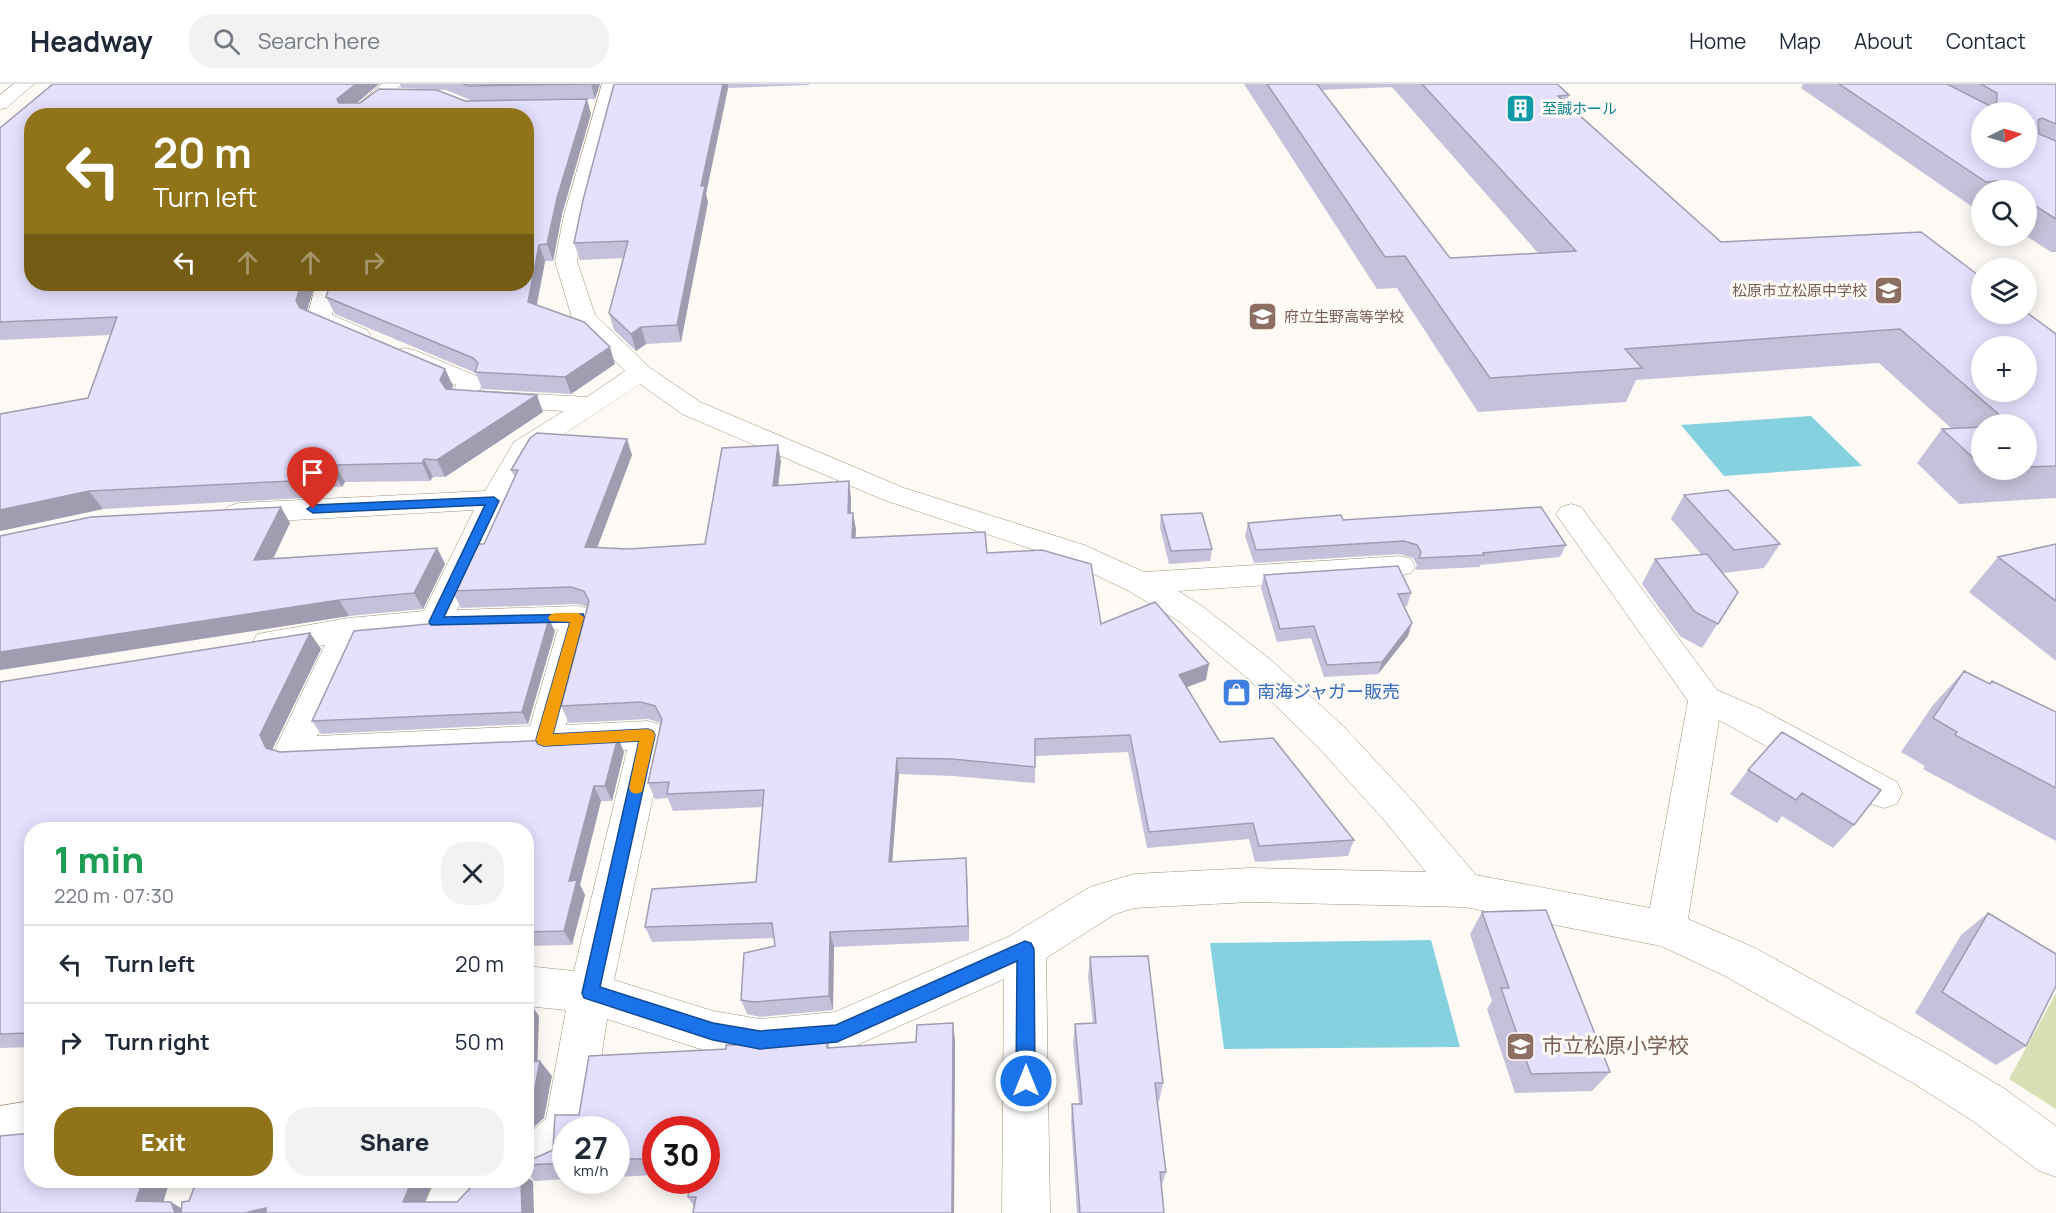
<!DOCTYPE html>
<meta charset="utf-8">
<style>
:root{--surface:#fff;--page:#f2f2f3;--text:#1f2937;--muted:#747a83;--line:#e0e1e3;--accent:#917319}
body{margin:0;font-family:Manrope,"Noto Sans JP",sans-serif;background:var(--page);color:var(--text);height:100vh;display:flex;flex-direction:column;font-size:22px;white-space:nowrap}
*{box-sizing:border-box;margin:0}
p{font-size:20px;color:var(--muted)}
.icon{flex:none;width:33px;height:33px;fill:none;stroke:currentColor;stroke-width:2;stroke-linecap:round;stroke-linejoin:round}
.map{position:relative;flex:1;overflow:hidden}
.panel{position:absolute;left:24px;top:738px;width:510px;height:366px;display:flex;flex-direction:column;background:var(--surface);border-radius:24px;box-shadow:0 3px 15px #0003}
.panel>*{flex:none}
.guide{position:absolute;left:24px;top:24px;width:510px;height:183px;border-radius:24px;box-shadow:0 3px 15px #0003;background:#917319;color:#fff;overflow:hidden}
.needle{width:39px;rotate:85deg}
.tools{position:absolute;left:1971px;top:18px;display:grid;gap:12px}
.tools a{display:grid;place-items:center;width:66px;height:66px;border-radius:50%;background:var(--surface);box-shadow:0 3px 15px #0003;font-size:30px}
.speed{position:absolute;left:552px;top:1032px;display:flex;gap:12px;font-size:30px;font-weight:700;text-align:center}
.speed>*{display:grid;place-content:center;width:78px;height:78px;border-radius:50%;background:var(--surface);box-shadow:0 3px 15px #0003;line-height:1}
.speed small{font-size:15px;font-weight:400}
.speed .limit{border:9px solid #d22;background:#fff;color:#111}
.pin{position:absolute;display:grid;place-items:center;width:51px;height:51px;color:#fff;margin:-62px -26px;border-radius:50% 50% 50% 0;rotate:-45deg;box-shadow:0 0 6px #0007}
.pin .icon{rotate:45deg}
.me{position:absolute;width:66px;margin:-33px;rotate:0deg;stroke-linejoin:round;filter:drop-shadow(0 0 4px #0008)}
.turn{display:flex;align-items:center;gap:21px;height:126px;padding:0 30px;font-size:27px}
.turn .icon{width:78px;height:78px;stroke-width:2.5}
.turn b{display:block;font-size:42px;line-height:51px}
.lanes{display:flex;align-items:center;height:57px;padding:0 30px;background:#0003;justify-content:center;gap:30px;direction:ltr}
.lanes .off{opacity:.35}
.round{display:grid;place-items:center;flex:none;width:63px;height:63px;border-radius:24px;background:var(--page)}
.overview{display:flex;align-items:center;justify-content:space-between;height:102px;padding:0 30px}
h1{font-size:36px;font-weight:800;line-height:45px;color:#1e9e55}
.primary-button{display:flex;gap:12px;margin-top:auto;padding:12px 30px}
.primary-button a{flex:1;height:69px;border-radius:24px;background:var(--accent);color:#fff;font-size:24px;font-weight:800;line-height:69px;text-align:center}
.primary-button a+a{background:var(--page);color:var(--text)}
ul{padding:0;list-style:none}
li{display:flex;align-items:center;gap:18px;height:78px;padding:0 30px;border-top:2px solid var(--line)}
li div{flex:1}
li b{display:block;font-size:22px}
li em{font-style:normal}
header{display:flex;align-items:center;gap:36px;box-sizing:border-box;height:84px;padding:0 30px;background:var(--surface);border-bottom:2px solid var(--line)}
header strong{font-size:28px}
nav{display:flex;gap:33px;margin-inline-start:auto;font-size:21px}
.search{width:420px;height:54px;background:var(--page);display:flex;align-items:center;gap:15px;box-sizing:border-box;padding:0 21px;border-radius:24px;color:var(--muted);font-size:22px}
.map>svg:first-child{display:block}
.green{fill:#d7e0b5}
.water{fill:#86d1e0}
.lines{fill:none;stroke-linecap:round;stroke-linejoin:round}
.street-casing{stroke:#a28f77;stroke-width:1}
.street{fill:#fff;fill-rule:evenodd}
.wall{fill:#c5c1da;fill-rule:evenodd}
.shaded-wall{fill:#a09db1}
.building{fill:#e5e0fd;stroke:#a09db1;stroke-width:1.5;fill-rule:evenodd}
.route{fill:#1a73e8;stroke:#114b97;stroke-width:1.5}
.slow{fill:#f59e0b}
.labels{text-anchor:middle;stroke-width:6;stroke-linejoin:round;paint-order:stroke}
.far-culture-label{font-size:15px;fill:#0d838f;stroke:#fdf9f4;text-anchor:start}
.far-education-label{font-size:15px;fill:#785e54;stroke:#fdf9f4;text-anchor:end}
.shop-label{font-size:18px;fill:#366cbe;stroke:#fdf9f4;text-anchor:start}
.near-education-label{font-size:21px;fill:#785e54;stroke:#fdf9f4;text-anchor:start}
</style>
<header>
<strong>Headway</strong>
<div class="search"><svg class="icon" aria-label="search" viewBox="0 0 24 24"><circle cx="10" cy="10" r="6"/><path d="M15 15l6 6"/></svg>Search here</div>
<nav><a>Home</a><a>Map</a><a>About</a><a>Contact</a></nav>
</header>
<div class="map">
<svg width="2056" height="1129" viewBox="0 0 2056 1129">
<rect width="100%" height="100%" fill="#fdf9f4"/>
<path class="green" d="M2056,909V1025L2009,995Z"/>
<path class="water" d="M1811,332L1862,382L1724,392L1681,341Z
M1431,856L1460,963L1224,965L1210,859Z"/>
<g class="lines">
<defs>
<path id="street" d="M14,0H34L6,24L0,25V11Z
M382,0H402L366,32H345Z
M602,0H620L586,131L577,177L595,231L649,283L700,318L904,404L1084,461L1144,488L1400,472L1411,475L1415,482L1411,489L1400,492L1178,507L1202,522L1271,576L1343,642L1411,715L1476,791L1650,824L1688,617L1556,430L1561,423L1571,420L1581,423L1717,606L1761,625L1897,698L1902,709L1897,720L1884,724L1871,720L1719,636L1688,835L1755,864L1945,969L2005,1005L2056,1042V1093L2039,1087L1973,1037L1913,999L1725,892L1661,862L1465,823L1250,818L1134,824L1115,830L1046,874L1050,1129H1002L1004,895L837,970L760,977L713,969L607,935L590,1046H566V1080L526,1099L519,1096H526V1052L546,1035L566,926L526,922V882L574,887L627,666L292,681L279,677L274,667L325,561L269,570L257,566L253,558L257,550L349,534L424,527L474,426L239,439L229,436L224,429L229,422L239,419L485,407L514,358L564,327L454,320L450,314L456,301L396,276L393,271L396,266L405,264L414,266L479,293L483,298L479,307L587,313L625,287L572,234L555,177L564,131ZM640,300L682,330L884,416L1062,475L1129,507L1180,538L1247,594L1317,662L1385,737L1426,788L1250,784L1134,790L1090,803L1010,852L835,928L760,935L713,927L614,896L666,651L661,641L648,637L566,641L594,533L589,525L578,522L457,526L508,416L535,369ZM558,545L530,642L317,652L360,557L435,550Z
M316,200H339L332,231L367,246L370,251L367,256C348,261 327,247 311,239L307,234Z
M32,1017V1063L0,1068V1022Z
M435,1096H493L486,1113L470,1129H421Z"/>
</defs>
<use href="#street" class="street-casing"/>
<use href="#street" class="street"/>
</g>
<path class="wall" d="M53,0H379L356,19L465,17L591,30L562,130L553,177H545L537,221L615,280L571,310L482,305L476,289L335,230L326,213L526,200L32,32L315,200L307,226L445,285L453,302L452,305L543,328L445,393H433L430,397L345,398L342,403L308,402L302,414L103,425L0,447L88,314L110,251L0,256V44Z
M400,0H600L595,15L473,17L446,6L401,4Z
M614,0H809V1L728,4L706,110L708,118L681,258L646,260L636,267L614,246L609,229L624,174L580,176L574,159Z
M1244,0H1557L1569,11L1566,20L1721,158L2056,250V414L1959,420L1917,379L1942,345L1951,344L1879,279L1636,296L1626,318L1478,328L1397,204L1377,205ZM1392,3L1538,169L1450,174L1321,6ZM1982,340H2026V386H1982Z
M1803,0H2056V168H2051L2026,152V106H1982V121L1971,122L1801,4Z
M627,355L632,371L597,464L628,465L705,460L781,377L778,402L851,414V429H853L856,446L855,454L987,469L1101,540L1206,596L1187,603L1220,658L1354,756L1348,772L1255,778L1249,755L1147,764L1128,668L1035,672V699L953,692L899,690L892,778L967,790L969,857L834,863L833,926L760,933L747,930L741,916L775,862L774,854L652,858L645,843L756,798L763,723L673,727L668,714L655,715L648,699L661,639L648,635L569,639L561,622L588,523L578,520L461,524L452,507L484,460L515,394L511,386Z
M1684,411L1780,460L1764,484L1723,489L1738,508L1702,564L1680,552L1642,500L1655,475L1702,471L1671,435Z
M1161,431L1212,465L1210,477L1169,480L1160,443Z
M290,439L273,474L437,464L445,480L423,525L349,532L0,586Z
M1248,439L1566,461L1560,473L1480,481V483L1415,486L1417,481L1413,474L1400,470L1254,479L1245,452Z
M2056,460V577L1969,508L1998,473Z
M1264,491L1411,509L1407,522H1404L1412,539L1408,552L1378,590L1324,593L1311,554L1277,558L1261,504Z
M555,547L528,640L321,650L312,637Z
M310,549L321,565L272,666L280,668H624L612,717H601L580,801L585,811L572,861L526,862V746H32V963L0,964V598Z
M1964,587L1989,600L1992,597L2056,628V757L1923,685L1925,682L1901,668L1933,621Z
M1782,648L1854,741L1833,764L1782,732L1777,739L1730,710L1748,686Z
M1482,828L1610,988L1592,1007L1515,1009L1487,925L1492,917L1470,850Z
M1988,829L2026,962L1996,981L1915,929L1961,851Z
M1090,873L1163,999L1159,1017H1157L1166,1088L1161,1104L1164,1129H1077L1071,1037L1072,1020H1079L1073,959L1075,940H1093L1088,893Z
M953,939L955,958L954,1129H693L694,1123L688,1113L690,1096H706V1046H656V1091L616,1093V1046H566V1095L535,1097L526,1088V1078L553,1066L555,1031H579L589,972L726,965V961H736V958L753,961L827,954L830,964L916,958L917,941Z"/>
<path class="shaded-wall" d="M356,0H379L344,30L337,15Z
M591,0H600L595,15Z
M723,0H728V4L706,110L708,118L681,258L677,241L701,102Z
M587,15L591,30L562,130L553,177L547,160L557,114Z
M539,161L545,177L534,235L528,218Z
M301,200H315L305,233L296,217Z
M641,243L646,260L636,267L631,250Z
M610,263L615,280L571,310L565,293Z
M445,285L453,302L448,313L440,296Z
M537,311L543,328L445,393L437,376Z
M627,355L632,371L591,480L585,463Z
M778,361L781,377L776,419L773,402Z
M424,375L433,393L430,397L422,379Z
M335,381L345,398L342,403L332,386Z
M298,385L308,402L302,414L292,397Z
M849,397L851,414L850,446L848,429Z
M89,407L103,425L0,447V426Z
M281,423L290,439L265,492L254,476Z
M853,429L856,446L854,471L852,454Z
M437,464L445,480L423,525L414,509Z
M339,516L349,532L0,586V568Z
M549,535L555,547L528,640L522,628Z
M1412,539L1408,552L1378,590L1382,578Z
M310,549L321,565L272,666L266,664L260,651Z
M1209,580L1206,596L1176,607L1179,591Z
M618,653L624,668L612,717L605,702Z
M897,674L899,690L891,794L889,778Z
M594,702L601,717L580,801L585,811L572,861L564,847L569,797Z
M966,774L967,790L969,857L968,842Z
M830,848L834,863L833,926L829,912Z
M528,916L539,932L537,989L540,977L552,992L544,1034L526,1050V947Z
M953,939L955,958L954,1129H952Z
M526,1091L533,1098L534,1129H522L521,1096H526Z
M143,1096H170L160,1129L136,1117Z
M412,1096H434L420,1129L403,1118Z
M171,1118L189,1129H175Z
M266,1124L274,1129H245Z"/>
<path class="building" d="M53,0H356L337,15L339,19H360L379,5L437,6L465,17L587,15L557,114L547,160L539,161L528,218L584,238L610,263L565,293L475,288L478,279L473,274L326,213L330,200H526V32H32V200H301L296,217L300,224L445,285L440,296L446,305L537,311L437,376L424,375L422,379L335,381L332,386L298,385L292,397L89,407L0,426V330L88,314L117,233L0,238V44Z
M463,0H591L468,2Z
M614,0H723L701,102H705L677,241L641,243L631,250L609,229L628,157L574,159L583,116Z
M1267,0H1317L1450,174L1576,167L1422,0H1557L1569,11L1558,12L1721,158L1921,148L1982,194V230H2026V228L2056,250V382L2026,383V340H2010L1900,245L1625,265L1642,284L1490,294L1405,172L1385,173ZM1982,262H2026V308H1982Z
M1839,0H1947L1996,25L1997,9L1981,0H2056V40L2042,34L2038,36L2039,50L2056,57V135L2026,116V106H2012L1997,97L1986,98ZM1982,28H2026V74H1982Z
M1982,343V382L1942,345Z
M537,349L627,355L585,463L628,465L705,460L722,364L778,361L773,402L849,397L848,429H853L852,454L985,448L987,469L1042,466L1091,480L1101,540L1155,518L1209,580L1179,591L1220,658L1273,654L1354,756L1259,762L1253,739L1149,748L1130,651L1035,655V683L952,675L897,674L889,778L966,774L968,842L830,848L829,912L754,918L741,916L744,869L775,862L772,839L645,843L652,805L756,798L764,706L667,710L669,698L648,699L662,635L655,622L641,618L561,622L589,517L584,507L571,503L452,507L474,460H484L518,386H511L530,354Z
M1728,406L1780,460L1734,466L1684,411Z
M281,423L254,476L437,464L414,509L339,516L0,568V452L91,433Z
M1541,423L1566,461L1483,469L1484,471L1419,474L1421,468L1417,461L1404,457L1256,466L1248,439L1341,431L1343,436Z
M1202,429L1212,465L1171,467L1161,431Z
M2056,460V517L1998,473Z
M1707,470L1738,508L1718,540L1695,528L1655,475Z
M1398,482L1411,509L1398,510L1412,539L1382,578L1327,581L1314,542L1280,545L1264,491Z
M549,535L522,628L312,637L354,547L428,540Z
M310,549L260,651L266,664L280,668L618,653L605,702H594L569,797L577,796L564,847L526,848V746H32V949L0,950V598Z
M1964,587L1990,600L1992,597L2056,628V704L1955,651L1957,648L1933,634Z
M1782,648L1881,706L1854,741L1802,709L1796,716L1748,686Z
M1546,826L1610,988L1531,990L1501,904H1509L1482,828Z
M1988,829L2056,870V902L2026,962L1942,908Z
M1148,872L1163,999H1155L1166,1088H1160L1164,1129H1080L1072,1020H1082L1075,940L1096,939L1090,873Z
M526,916H528L526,947Z
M953,939L952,1129H693L696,1113H688L690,1096H706V1046H656V1074L616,1076V1046H566V1079L526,1081V1078L553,1066L555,1031H579L589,972L726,965V961H736V958L753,961L827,954V964L916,958L917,941Z
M540,977L532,1019L526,1024V978Z
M32,1049V1096H143L136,1117L171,1118L175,1129H0V1052Z
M197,1096H412L403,1118H457L473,1101L475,1096H521L522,1129H266V1124L245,1129H181L182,1118L189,1117Z"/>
<path class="route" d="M494,413L499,417L444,533L583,530L584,533L553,650L648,645L653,647L655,651L600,903L713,939L760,947L836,941L1025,857L1031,859L1034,865L1035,997L1032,1003L1026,1006L1019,1003L1016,997L1017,877L837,958L760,965L713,956L584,914L582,909L639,657L544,662L538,660L536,656L570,538L431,541L429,538L485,421L313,429L307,425L313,421Z"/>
<path class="slow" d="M555,529H578L584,533L553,650L648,645L653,647L655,651L642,708L636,710L631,708L629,704L639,657L544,662L538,660L536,656L570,538L550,537L548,534L550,531Z"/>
<defs>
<symbol id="building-square" viewBox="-11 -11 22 22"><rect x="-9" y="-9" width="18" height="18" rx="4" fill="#0f9aa8" stroke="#fdf9f4"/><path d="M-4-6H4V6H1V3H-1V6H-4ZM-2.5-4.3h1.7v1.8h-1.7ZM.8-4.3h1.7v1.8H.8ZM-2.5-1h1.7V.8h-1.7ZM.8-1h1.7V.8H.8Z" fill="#fff"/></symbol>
<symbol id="school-square" viewBox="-11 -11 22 22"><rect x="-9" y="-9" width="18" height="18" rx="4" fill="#8d6e63" stroke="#fdf9f4"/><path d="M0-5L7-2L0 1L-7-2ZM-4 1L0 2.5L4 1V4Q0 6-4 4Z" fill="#fff"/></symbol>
<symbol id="shop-square" viewBox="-11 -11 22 22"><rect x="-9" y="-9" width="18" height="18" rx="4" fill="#3f7fe0" stroke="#fdf9f4"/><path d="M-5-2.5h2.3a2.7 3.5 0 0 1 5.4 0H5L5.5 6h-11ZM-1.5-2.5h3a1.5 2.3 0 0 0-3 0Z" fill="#fff"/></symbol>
</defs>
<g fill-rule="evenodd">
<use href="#building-square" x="1504" y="8" width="33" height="33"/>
<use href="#school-square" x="1872" y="190" width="33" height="33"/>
<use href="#school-square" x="1246" y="216" width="33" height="33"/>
<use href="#shop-square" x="1220" y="592" width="33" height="33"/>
<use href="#school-square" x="1504" y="946" width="33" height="33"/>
</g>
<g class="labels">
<g class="far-culture-label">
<text x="1542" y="30">至誠ホール</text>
</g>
<g class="far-education-label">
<text x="1867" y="212">松原市立松原中学校</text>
<text x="1284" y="238" text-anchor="start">府立生野高等学校</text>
</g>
<g class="shop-label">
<text x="1257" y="614">南海ジャガー販売</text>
</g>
<g class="near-education-label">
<text x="1542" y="969">市立松原小学校</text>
</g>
</g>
</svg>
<div class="tools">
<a><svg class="needle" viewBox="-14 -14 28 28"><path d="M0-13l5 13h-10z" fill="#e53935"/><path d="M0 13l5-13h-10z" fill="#747a83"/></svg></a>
<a><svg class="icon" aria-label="search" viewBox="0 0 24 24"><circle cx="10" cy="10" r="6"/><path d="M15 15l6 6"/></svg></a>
<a><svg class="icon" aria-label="layers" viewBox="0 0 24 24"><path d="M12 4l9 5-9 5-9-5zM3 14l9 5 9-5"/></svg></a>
<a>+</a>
<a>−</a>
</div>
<div class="speed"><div>27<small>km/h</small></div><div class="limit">30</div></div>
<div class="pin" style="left:313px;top:425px;background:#d93025"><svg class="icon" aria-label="arrive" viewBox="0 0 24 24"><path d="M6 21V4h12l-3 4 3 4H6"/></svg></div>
<svg class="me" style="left:1026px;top:997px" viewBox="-20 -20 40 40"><circle r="17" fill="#1a73e8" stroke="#fff" stroke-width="3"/><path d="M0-11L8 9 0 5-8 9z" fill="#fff"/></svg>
<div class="guide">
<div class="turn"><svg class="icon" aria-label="left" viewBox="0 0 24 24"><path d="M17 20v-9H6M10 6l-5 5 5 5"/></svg><div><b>20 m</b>Turn left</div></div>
<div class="lanes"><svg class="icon" aria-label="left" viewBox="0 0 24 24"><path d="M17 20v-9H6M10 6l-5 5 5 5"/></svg><svg class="icon off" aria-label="ahead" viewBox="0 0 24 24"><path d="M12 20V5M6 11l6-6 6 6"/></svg><svg class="icon off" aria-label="ahead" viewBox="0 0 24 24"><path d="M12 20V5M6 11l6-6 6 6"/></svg><svg class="icon off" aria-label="right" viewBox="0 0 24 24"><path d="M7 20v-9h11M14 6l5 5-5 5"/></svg></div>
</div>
<section class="panel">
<div class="overview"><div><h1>1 min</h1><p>220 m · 07:30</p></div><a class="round"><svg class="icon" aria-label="close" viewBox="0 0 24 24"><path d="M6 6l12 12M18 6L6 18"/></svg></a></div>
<ul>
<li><svg class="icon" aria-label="left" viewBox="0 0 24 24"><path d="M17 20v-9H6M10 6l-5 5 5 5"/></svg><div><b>Turn left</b></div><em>20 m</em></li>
<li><svg class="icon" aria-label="right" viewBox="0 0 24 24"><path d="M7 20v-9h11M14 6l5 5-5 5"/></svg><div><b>Turn right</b></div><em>50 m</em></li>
</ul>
<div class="primary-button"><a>Exit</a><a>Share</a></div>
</section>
</div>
